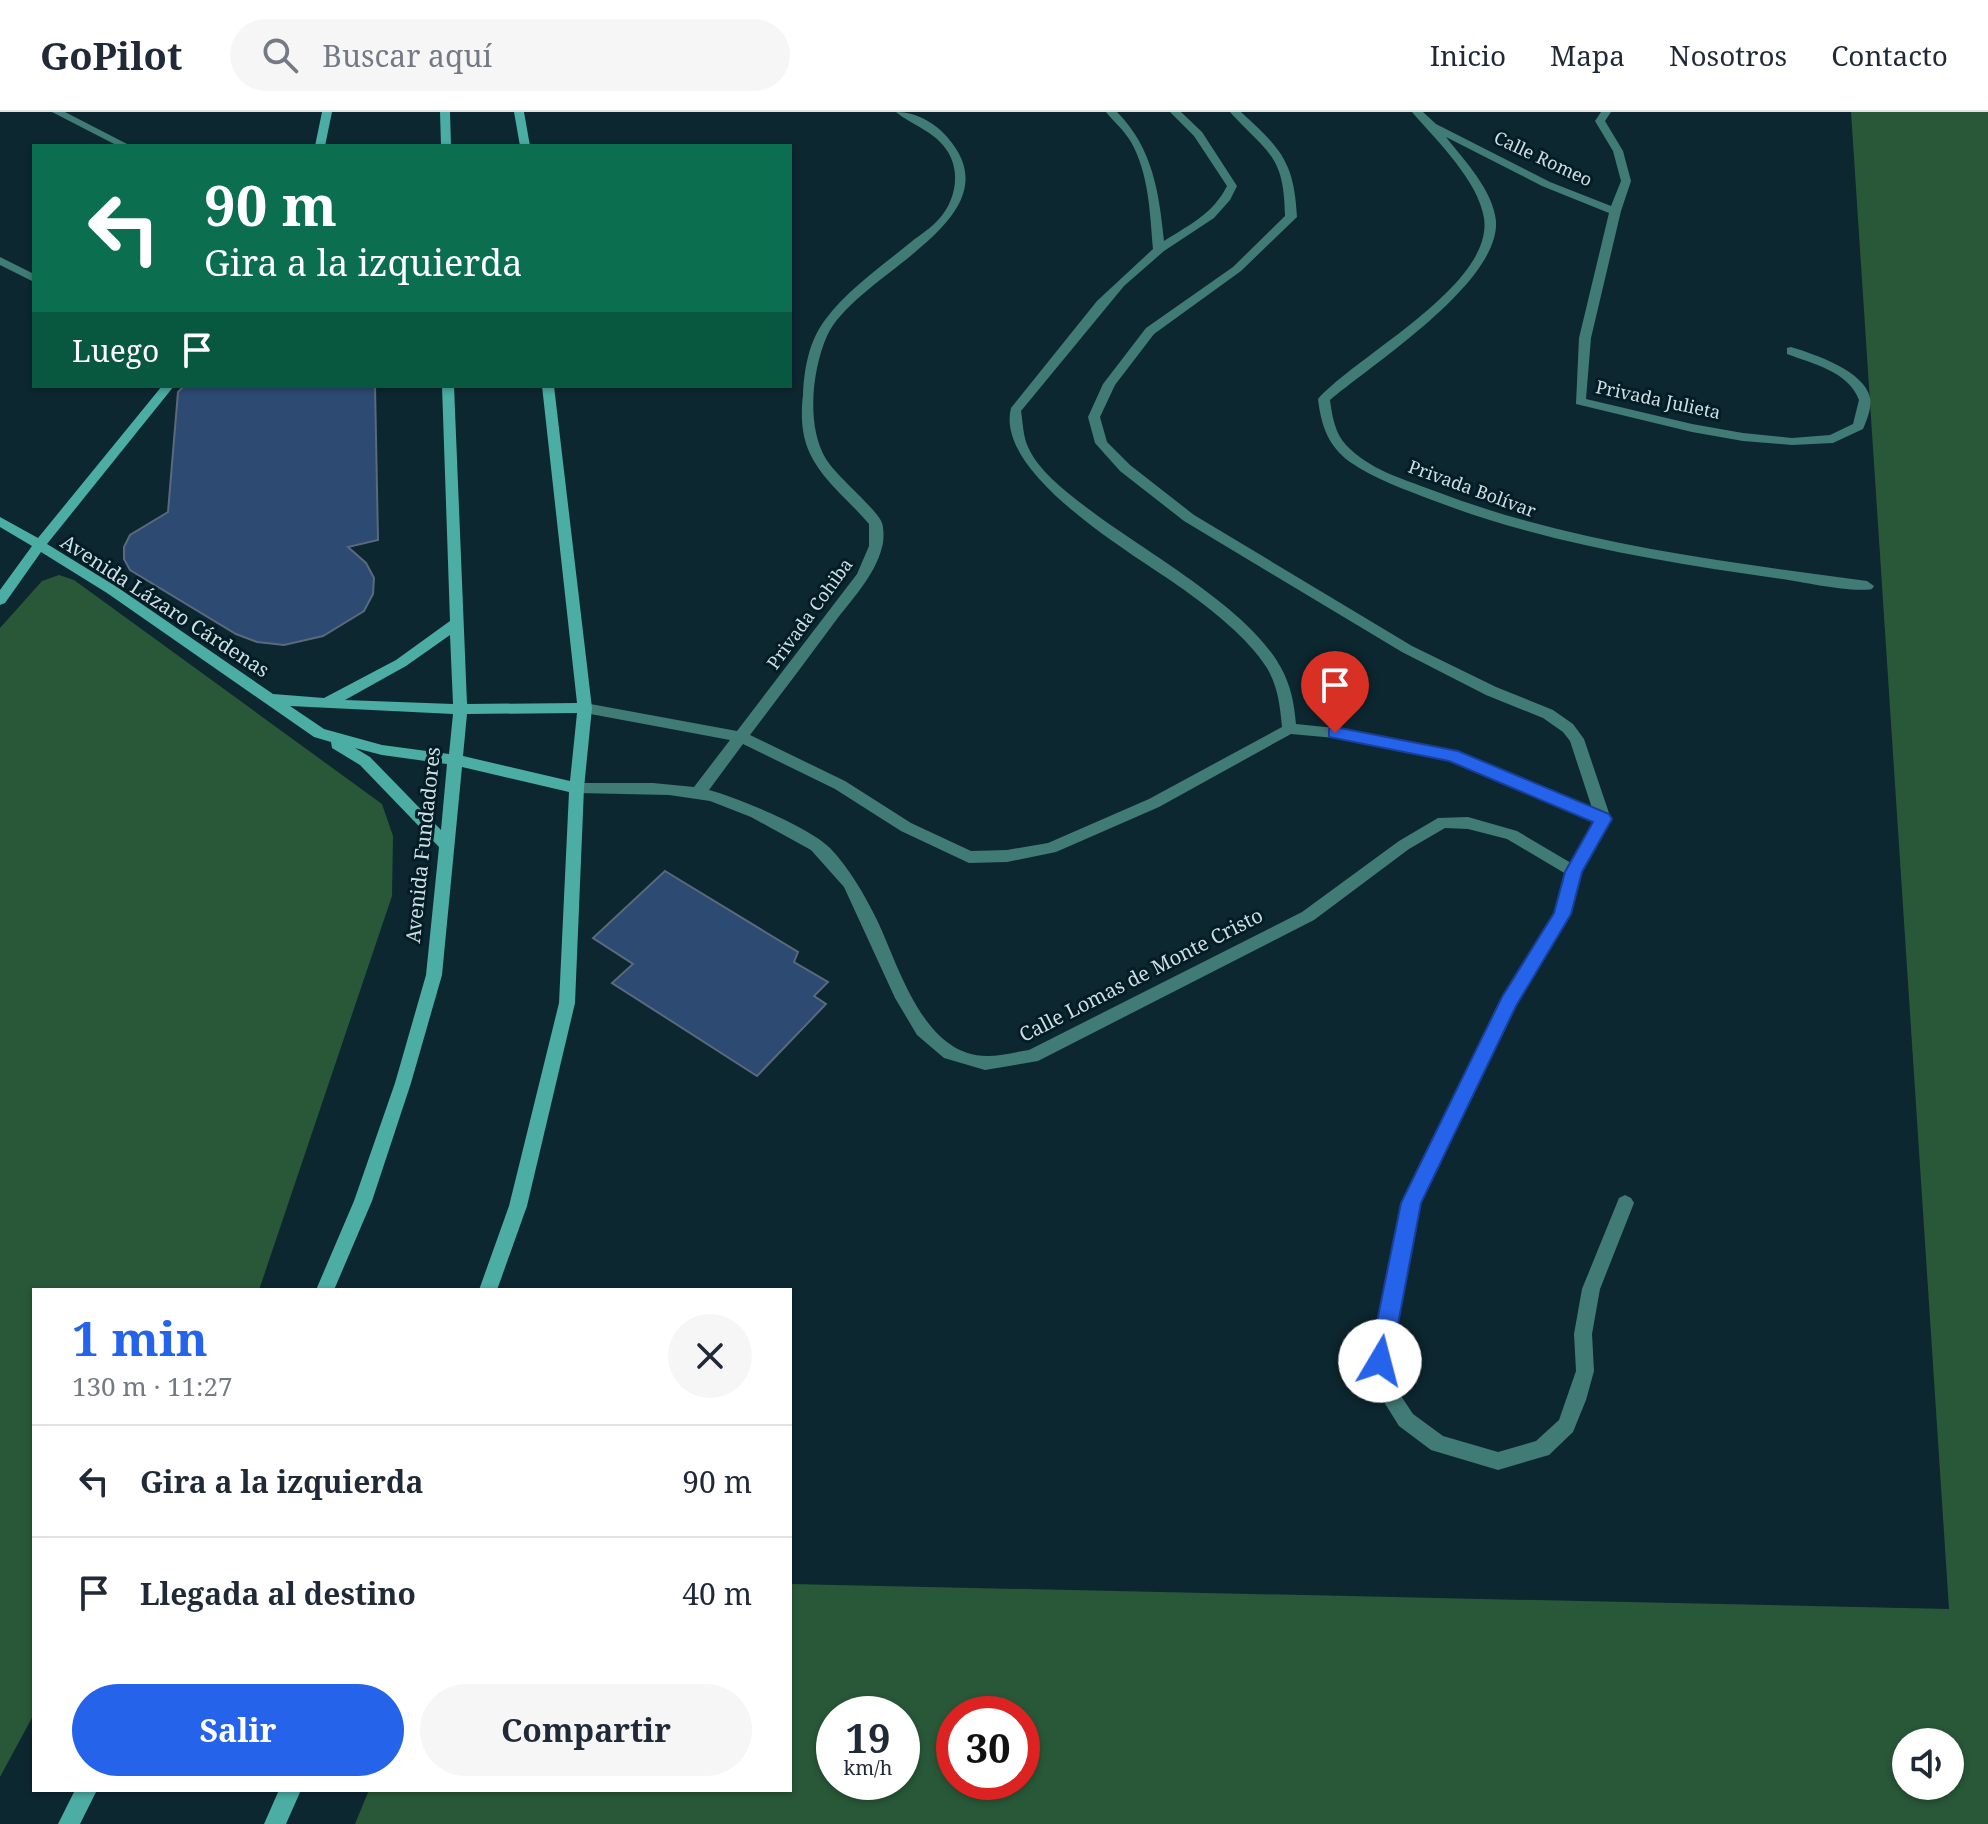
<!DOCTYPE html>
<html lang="es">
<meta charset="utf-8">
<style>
:root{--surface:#fff;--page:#f6f6f7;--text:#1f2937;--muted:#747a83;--line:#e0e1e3;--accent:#2563eb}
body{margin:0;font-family:"Noto Serif",serif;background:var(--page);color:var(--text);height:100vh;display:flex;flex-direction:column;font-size:30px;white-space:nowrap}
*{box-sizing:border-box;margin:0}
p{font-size:26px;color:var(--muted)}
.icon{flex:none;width:44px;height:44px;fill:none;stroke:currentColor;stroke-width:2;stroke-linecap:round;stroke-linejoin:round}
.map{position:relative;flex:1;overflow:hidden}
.panel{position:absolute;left:32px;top:1176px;width:760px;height:504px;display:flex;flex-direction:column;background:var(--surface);border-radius:0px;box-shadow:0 2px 6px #0004}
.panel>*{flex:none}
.banner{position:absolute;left:32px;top:32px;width:760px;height:244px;border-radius:0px;box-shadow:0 2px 6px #0004;background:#0b6e4f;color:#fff;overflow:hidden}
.buttons{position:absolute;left:1892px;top:1616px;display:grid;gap:16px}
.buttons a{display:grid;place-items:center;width:72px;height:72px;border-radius:50%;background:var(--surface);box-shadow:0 2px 6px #0004;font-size:40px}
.speed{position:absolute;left:816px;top:1584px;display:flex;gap:16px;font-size:40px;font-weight:700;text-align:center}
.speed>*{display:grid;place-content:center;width:104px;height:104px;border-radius:50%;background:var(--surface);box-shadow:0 2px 6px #0004;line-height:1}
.speed small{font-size:20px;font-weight:400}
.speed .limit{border:12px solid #d22;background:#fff;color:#111}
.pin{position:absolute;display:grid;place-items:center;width:68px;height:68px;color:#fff;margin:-82px -34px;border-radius:50% 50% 50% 0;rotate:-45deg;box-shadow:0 0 8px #0007}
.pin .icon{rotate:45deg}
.me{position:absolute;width:88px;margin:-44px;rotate:8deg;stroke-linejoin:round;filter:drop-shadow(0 0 6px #0008)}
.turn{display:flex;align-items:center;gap:28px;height:168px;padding:0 40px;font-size:36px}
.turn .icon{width:104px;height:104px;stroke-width:2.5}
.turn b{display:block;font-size:56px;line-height:68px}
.then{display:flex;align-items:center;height:76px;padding:0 40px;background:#0003;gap:16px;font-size:30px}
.round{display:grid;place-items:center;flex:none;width:84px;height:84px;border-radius:42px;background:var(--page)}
.head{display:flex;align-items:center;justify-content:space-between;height:136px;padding:0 40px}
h1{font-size:48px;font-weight:700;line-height:60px;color:var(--accent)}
.button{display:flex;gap:16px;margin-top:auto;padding:16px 40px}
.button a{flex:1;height:92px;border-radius:48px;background:var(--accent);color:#fff;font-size:32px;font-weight:700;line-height:92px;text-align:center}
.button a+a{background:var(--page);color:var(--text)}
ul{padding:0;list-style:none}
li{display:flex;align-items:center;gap:24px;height:112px;padding:0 40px;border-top:2px solid var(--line)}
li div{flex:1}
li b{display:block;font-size:30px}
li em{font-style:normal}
header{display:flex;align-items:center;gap:48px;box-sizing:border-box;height:112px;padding:0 40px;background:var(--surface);border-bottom:2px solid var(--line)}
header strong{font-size:38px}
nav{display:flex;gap:44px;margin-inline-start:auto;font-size:28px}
.search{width:560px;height:72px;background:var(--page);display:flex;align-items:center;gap:20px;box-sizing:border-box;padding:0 28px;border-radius:44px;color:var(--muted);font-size:30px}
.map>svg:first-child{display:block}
.forest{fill:#285837;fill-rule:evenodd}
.building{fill:#2c4a72;stroke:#5a697c;stroke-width:2}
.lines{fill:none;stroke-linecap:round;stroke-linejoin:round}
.street{fill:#417b75;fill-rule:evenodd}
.secondary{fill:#4bada4;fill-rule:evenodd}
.route{fill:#2563eb;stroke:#184099;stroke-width:2}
.labels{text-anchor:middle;stroke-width:6;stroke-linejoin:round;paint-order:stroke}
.far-street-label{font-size:18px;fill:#cedee3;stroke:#031d26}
.street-label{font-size:20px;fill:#cedee3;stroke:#031d26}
</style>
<header>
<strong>GoPilot</strong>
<div class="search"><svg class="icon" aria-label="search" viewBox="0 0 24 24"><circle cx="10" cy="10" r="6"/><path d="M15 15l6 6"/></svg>Buscar aquí</div>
<nav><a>Inicio</a><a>Mapa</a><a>Nosotros</a><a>Contacto</a></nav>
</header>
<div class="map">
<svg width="1988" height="1712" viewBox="0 0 1988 1712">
<rect width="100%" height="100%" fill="#0c2730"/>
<path class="forest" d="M1851,0H1988V1712H355L369,1678H790V1472L1949,1497ZM834,1602H902V1670H834ZM954,1602H1022V1670H954ZM1906,1630H1950V1674H1906Z
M59,463L74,468L382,692L393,724L392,784L259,1178H34V1602L0,1665V516L42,469Z"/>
<path class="building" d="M184,274H375L378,428L348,435L366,451L374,466L373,482L364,499L323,524L284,533L257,530L236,522L130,458L124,447V435L130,423L168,400L178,280Z
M665,759L798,840L794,850L828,870L814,884L826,892L757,964L612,871L633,852L593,826Z"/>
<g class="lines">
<path class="street" d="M52,0H65L131,34H118Z
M896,0C918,0 939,13 952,31C1012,110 855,162 827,224C812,258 806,314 826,347C837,365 878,398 882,411C884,416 884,430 882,435C875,464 851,488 834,511C806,549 778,586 750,623L845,669L911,711L971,739L1007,738L1048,731L1149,687L1282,615C1280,594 1278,575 1267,556C1247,525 1213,499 1183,477C1137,444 994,363 1011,296L1097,189L1153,137C1150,101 1149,62 1131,30C1124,18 1114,10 1106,0H1117C1153,36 1159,81 1164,129C1189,113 1213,102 1227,74L1194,24L1170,0H1181L1202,20L1237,74L1230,88L1214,106L1164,139L1124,174L1021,299C1023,311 1023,324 1028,335C1039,359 1063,377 1082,392C1138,436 1247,494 1280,554C1291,573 1294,591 1296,612L1335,616L1452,639L1592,696L1570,629L1563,620L1543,606L1486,583L1402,540L1184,409L1120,359L1095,331L1088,305L1103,272L1146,216L1233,155L1285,104C1284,42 1268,42 1230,0H1241C1281,37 1294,49 1297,105L1241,159L1154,222L1115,273L1100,305L1107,330L1130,353L1194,403L1412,534L1496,575L1553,598L1573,612L1584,627L1611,707L1582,760L1570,802L1514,893L1420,1091L1389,1249L1397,1278L1413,1302L1443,1324L1498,1340L1536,1329L1559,1308L1576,1259L1574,1222L1582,1177L1619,1086L1625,1083L1631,1086L1634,1091L1600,1177L1592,1222L1594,1259L1586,1288L1573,1320L1549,1343L1498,1358L1431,1338L1399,1314L1379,1282L1371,1249L1402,1091L1502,885L1555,801L1566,762L1507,727L1468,717L1445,716L1409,737L1314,808L1038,949L985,958L944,946L917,923L895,886L844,775L811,738L751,705L710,689L669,683L577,681L570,676L577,671H653L694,675L730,628L585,601L578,596L580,592L585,591L737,619L857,462L869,434V412C849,388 820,367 808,337C801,320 801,300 803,283C804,257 809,229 825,208C848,177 881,155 911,130C920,123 931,116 939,107C955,89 961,62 948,40C935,19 913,14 896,0ZM1291,622L1335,626L1449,649L1594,709L1571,751L1517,719L1468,705L1438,706L1399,729L1302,800L1029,938C1016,940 1001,944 987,944C923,944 899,854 877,808C864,782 850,757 830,736C809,715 738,686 709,678L743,632L835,677L901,719L969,751L1007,750L1056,740L1159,695Z
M1412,0H1423L1436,12L1550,70L1611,94L1621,69L1613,39L1595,9L1601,0H1611L1605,9L1623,39L1631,69L1621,99L1591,226L1586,287L1692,312L1743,321L1792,326L1830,323L1853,312L1859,288C1848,259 1813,252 1787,242V236L1791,235C1814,242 1865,259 1870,286C1872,295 1867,308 1863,317L1833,331L1792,333L1743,329L1692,320L1576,292L1579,226L1609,101L1542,74L1446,25C1464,48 1493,78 1496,109C1500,170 1374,251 1330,288C1332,304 1335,321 1346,333C1368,357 1403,367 1432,378C1572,432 1720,449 1867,469L1874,474L1872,477C1851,481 1804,470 1782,467C1663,450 1544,431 1432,388C1404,377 1374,367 1350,350C1328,334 1321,313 1318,287C1357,243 1494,173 1484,106C1478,68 1436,28 1412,0Z
M0,145L34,162V170L0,153Z"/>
<path class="secondary" d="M322,0H332L325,34H315Z
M440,0H450L451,34H441Z
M514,0H524L530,34H520Z
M162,274H174L47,432L117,475L273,582L324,586L396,548L450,509L442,274H454L467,592L577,591L542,274H554L592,596L584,676L575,891L527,1094L497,1178H479L509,1094L559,891L569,680L462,655L442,863L411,971L372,1089L334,1178H316L354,1089L395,971L426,863L439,735L360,653L332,636L331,630L314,625L107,481L41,440L5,491L0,493V478L32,434L0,415V405L38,426ZM450,523L453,592L345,588L406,554ZM290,594L453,602L449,642L382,633L324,617ZM577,601L570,669L463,644L467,602ZM355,636L382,643L447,652L441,718L370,645Z
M75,1678H97L80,1712H58Z
M279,1678H301L286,1712H264Z"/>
</g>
<path class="route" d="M1335,615L1458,639L1609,702L1612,707L1582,760L1571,802L1516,894L1421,1091L1391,1249L1387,1256L1380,1259L1373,1256L1369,1249L1401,1091L1502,885L1554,801L1565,760L1593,710L1449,649L1329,625V617Z"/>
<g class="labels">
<g class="far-street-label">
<text transform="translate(1543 47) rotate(25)" y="6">Calle Romeo</text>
<text transform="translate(1658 288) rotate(12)" y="6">Privada Julieta</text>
<text transform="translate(1472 377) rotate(20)" y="6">Privada Bolívar</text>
<text transform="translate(810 502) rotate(-54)" y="6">Privada Cohiba</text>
</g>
<g class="street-label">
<text transform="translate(165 494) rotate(33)" y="7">Avenida Lázaro Cárdenas</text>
<text transform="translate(423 733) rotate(-84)" y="7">Avenida Fundadores</text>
<text transform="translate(1141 863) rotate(-27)" y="7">Calle Lomas de Monte Cristo</text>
</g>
</g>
</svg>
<div class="buttons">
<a><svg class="icon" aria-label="sound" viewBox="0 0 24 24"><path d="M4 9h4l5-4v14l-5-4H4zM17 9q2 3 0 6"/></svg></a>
</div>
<div class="speed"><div>19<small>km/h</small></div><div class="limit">30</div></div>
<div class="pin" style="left:1335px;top:621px;background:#d93025"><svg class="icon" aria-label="arrive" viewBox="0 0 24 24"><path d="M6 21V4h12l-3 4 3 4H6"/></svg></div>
<svg class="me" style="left:1380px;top:1249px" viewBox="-20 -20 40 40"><circle r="19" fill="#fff"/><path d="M0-13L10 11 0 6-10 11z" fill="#2563eb"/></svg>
<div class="banner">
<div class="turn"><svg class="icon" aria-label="left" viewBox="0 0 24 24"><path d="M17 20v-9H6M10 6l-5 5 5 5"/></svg><div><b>90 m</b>Gira a la izquierda</div></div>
<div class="then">Luego<svg class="icon" aria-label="arrive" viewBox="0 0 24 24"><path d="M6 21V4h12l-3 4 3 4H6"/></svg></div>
</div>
<section class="panel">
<div class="head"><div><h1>1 min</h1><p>130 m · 11:27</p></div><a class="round"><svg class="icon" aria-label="close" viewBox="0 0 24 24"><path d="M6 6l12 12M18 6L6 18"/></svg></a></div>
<ul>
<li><svg class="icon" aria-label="left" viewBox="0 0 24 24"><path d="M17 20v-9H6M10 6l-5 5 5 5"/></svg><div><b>Gira a la izquierda</b></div><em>90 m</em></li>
<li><svg class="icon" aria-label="arrive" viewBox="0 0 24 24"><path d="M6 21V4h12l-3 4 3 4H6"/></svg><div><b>Llegada al destino</b></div><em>40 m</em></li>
</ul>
<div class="button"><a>Salir</a><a>Compartir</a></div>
</section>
</div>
